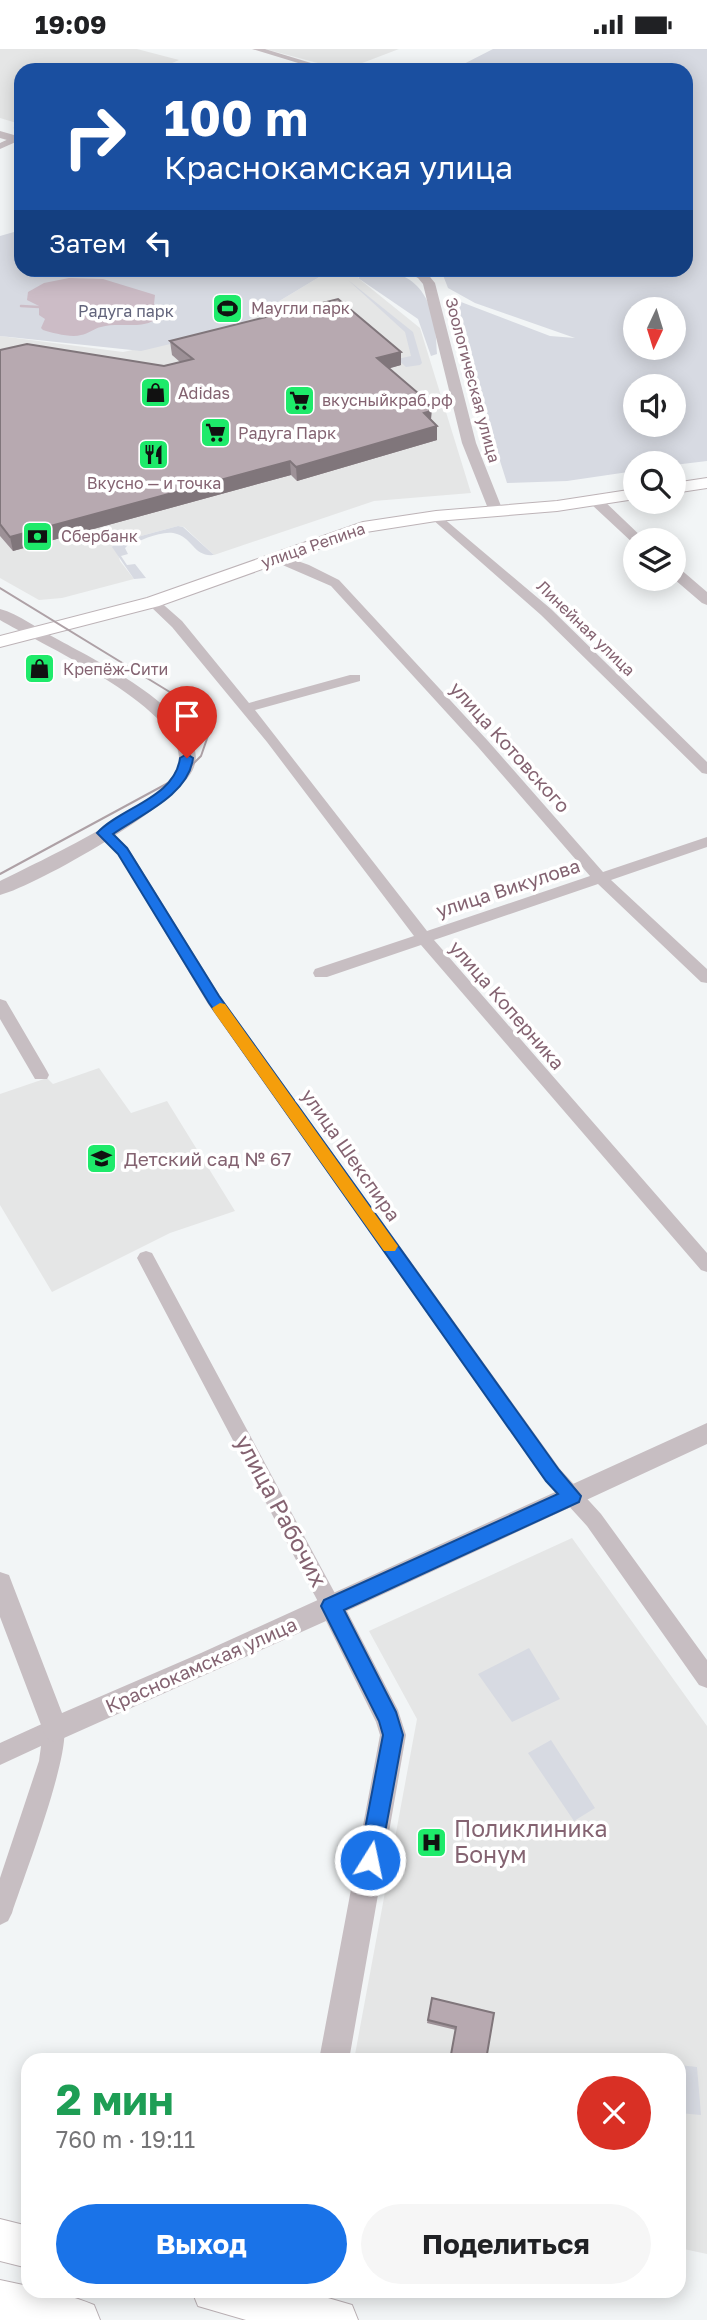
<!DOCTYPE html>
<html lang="ru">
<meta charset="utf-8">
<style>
:root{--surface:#fff;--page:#f6f6f6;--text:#202124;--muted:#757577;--accent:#1a73e8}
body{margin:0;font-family:"Golos Text",sans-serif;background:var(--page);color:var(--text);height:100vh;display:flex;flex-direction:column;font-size:26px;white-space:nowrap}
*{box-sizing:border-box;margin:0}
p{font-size:23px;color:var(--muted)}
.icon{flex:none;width:38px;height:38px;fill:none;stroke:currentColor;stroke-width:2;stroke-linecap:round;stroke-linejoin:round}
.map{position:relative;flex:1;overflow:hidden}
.sheet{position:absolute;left:21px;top:2004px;width:665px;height:245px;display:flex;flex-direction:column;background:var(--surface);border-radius:21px;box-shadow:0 4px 18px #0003}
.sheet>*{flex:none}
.top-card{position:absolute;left:14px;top:14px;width:679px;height:214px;border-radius:21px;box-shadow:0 4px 18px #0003;background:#1a4fa0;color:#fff;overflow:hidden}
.needle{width:46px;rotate:184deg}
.controls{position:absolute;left:623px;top:248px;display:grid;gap:14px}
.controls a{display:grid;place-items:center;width:63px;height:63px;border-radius:50%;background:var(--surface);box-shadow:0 4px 18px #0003;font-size:35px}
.pin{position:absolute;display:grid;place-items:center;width:60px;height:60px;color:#fff;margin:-72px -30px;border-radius:50% 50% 50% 0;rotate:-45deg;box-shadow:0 0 7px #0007}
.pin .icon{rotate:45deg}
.me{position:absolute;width:77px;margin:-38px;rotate:10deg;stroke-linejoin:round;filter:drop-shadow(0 0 5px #0008)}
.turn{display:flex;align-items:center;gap:24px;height:147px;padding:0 35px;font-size:32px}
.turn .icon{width:91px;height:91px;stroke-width:2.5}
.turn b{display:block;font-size:49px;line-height:60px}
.then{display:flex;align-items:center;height:66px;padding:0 35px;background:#0003;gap:14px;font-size:26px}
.round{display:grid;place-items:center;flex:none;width:74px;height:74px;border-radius:37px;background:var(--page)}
.summary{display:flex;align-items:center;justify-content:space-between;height:119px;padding:0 35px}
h1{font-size:42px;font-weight:700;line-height:52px;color:#1e9e55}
.action{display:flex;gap:14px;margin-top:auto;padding:14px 35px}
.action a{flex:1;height:80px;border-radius:42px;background:var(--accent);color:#fff;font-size:28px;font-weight:700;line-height:80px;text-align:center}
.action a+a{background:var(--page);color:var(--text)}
.status{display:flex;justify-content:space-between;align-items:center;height:49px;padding:0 35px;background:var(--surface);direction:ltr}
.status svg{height:19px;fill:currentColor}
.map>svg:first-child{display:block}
.built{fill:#e5e6e6}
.green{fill:#d7dae2;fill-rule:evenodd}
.water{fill:#ccbcc6}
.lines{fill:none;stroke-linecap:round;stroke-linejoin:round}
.stream{stroke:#ccbcc6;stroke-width:2.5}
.secondary-casing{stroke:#bdb3b7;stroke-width:2}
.primary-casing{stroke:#bbb1b5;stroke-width:2}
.minor{fill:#c7bec2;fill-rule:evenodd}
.tertiary{fill:#c7bec2;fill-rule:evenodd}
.secondary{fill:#fff;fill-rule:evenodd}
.primary{fill:#fff;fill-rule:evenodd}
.tram{stroke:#aea1a6;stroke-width:2}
.wall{fill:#9d9197}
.shaded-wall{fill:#80767b}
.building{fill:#b7a9b0;stroke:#80767b;stroke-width:2}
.route{fill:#1a73e8;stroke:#114b97;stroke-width:2}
.slow{fill:#f59e0b}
.labels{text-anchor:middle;stroke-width:7;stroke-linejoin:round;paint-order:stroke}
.far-poi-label{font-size:16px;fill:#846371;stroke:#fff;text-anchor:start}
.far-park-label{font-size:16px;fill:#62647b;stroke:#fff}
.far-street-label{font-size:16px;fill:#846371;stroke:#fff}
.street-label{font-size:19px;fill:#846371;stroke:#fff}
.poi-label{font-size:19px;fill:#846371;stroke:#fff;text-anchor:start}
.near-street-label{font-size:23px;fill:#846371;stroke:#fff}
.near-poi-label{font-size:23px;fill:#846371;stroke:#fff;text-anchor:start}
</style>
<div class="status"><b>19:09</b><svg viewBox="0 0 49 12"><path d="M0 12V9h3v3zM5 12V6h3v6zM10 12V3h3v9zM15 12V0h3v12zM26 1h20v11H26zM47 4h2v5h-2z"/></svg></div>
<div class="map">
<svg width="707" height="2271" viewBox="0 0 707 2271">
<rect width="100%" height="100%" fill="#f2f5f6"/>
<path class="built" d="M0,0H137L179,11L157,21H21V82L13,79L20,75L0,69Z
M265,0H399L344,21Z
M331,221L358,222V229L420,279L471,444L374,452L214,506L184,478L178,477L115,494L120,512L134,530L62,549L39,551L0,529V287L123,303L233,280Z
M99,1019L131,1064L167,1052L235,1162L170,1184L52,1243L0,1156V1045L47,1029L53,1035Z
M572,1489L707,1677V2205L679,2199V2011H354L417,1670L369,1582Z"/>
<path class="green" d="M493,0H707V412L674,416L635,415V422L567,432L507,434L448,248L550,287L575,289L475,254L448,239L441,221L686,220V21H452ZM635,261H674V299H635ZM635,338H674V376H635Z
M21,181V220L331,221L233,280L141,302L0,287V187Z
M370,220C424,221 436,257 437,305L431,307L418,270L358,229Z
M348,231L413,283L422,314L420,316L406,318L397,310L411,307L405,283Z
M178,477L183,478L214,506C194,508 193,490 177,485C163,480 141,492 128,496L125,499L128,505L121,507L127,516L135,515L146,529L134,530L112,498L115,494Z
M529,1599L560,1650L512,1673L478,1625Z
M551,1691L595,1759L574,1772L528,1704Z
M679,2016L697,2018L701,2066L679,2064Z"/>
<path class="water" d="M69,229L103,230L152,245L155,246L154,255L162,262C152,284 121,272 101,278C95,279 88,285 81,286C71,289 53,284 43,281L41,279L45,270L39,266V257L27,251L28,243L44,234Z"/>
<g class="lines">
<path class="stream" d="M21,257L39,258"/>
<defs>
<path id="secondary" d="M707,429V439L674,444V434Z
M635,440V450L557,462L436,472L366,483L159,557L0,598V587L147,549L363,473L436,462L557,452Z"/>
<path id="primary" d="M0,2170L28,2177V2219L0,2212Z
M0,2231L28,2237V2242C51,2242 73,2247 94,2256L100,2271H0Z
M192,2242H304L352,2256L358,2271H246L198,2257Z"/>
</defs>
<use href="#secondary" class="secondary-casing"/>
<use href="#primary" class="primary-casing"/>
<path class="minor" d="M252,0H265L334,21H321Z
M15,87L19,90L18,92L0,100V94Z
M436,463L551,560L707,713V725L702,724L541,566L432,470L430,467Z
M275,504L309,516L339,531L488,692L603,823L707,788V798L611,831L707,920V934L701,933L598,835L434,891L707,1204V1223L701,1221L421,896L327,928H315L313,924L315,920L414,887L267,693L172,578L149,556V550H157L182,572L249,654L350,626H360V632L255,661L427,882L590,827L478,698L331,537L271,511V505Z
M104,779L109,781L128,799L220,947L560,1420L601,1465L707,1611V1639L699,1636L587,1477L546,1432L208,955L118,805L97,784Z
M0,950L6,952L47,1022L49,1026L47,1030H35L0,970Z
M146,1202L152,1204L338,1550L341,1557L338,1564L331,1567L324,1564L137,1209L140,1204Z
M55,1669L63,1673C74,1699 23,1830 12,1864L8,1872L0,1876V1829L39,1712L41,1697L0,1716V1694Z"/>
<path class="tertiary" d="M0,82L21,88V95L0,89Z
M401,220L426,223L435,234L476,394L503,462L501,465H491L489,462L462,394L423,235L418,229Z
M596,448L601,449L646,492H635L634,495L591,455L589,452Z
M674,518L679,519L707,543V556L702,554L674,530Z
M0,560C19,565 39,581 57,590C91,609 212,667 194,718C182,754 38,836 0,846V832C36,814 166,754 178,717C194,663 38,594 0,571Z
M707,1374V1395L347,1562L398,1661L406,1686L349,2011H319L380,1686L376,1673L326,1572L55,1693L46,1689L0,1568V1523L9,1526L12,1534L62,1664L201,1604Z"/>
<use href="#secondary" class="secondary"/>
<use href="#primary" class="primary"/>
<path class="tram" d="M0,539L191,656L199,663L210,681L201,707L181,727L0,825"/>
</g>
<path class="wall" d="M170,292L401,316L389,319L432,356L431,370L437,377V391L297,432L291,426L13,502L0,487V301L164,317L180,313L172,306Z
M432,1949L486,2011L456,1981L427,1974Z"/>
<path class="shaded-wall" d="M401,303V316L377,323V309Z
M432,356L431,370H430L424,364L426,357Z
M437,377V391L297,432L296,418Z
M290,412L291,426L13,502L10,488Z"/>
<path class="building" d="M338,250L401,303L377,309L432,356L426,357L431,362L424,364L437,377L296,418L290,412L10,488L0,475V301L27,295L164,317L193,310L170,292Z
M432,1949L494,1964L486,2011H450L456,1978L428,1971Z"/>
<path class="route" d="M187,705L193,709C189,746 140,766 113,785L127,799L219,947L559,1421L581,1447L579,1453L344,1561L396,1663L403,1686L380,1811L377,1818L370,1821L363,1818L359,1811L383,1686L379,1672L321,1557L324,1551L558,1445L546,1432L209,954L118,805L97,784C121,758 175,749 180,709Z"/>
<path class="slow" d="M220,954L225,955L395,1193L398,1197L395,1202H384L214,963L212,959Z"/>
<defs>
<symbol id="stadium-square" viewBox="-11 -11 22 22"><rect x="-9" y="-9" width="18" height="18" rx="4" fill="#1eea6a" stroke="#fff"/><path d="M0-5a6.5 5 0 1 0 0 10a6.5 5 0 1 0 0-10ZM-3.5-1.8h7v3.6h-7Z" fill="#111"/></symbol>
<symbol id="shop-square" viewBox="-11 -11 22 22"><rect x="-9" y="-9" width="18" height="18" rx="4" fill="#1eea6a" stroke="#fff"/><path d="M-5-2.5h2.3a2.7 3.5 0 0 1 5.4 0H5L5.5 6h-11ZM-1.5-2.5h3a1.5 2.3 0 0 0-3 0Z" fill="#111"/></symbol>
<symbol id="supermarket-square" viewBox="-11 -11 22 22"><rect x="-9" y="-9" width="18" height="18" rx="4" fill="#1eea6a" stroke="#fff"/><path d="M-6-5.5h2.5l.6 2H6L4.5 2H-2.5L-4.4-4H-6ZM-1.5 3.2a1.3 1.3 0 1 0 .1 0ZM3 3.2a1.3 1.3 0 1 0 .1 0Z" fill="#111"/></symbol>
<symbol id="restaurant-square" viewBox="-11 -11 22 22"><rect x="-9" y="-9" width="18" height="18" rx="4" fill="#1eea6a" stroke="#fff"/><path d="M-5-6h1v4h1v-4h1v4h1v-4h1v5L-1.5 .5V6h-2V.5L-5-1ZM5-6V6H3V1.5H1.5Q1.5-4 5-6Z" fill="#111"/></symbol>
<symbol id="bank-square" viewBox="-11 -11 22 22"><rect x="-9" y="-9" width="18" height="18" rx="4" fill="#1eea6a" stroke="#fff"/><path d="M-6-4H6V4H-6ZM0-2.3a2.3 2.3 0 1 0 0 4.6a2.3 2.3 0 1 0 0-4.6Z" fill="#111"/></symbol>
<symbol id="school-square" viewBox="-11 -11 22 22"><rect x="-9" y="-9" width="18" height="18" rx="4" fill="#1eea6a" stroke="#fff"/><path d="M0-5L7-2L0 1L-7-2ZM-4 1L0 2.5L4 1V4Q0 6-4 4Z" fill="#111"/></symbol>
<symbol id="hospital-square" viewBox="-11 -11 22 22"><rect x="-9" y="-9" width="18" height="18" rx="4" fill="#1eea6a" stroke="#fff"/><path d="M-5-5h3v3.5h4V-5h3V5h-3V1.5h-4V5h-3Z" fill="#111"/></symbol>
</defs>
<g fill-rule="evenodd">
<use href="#stadium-square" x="210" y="242" width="35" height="35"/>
<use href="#shop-square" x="138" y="326" width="35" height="35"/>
<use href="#supermarket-square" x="282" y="334" width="35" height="35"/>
<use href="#supermarket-square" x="198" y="366" width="35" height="35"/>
<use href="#restaurant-square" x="136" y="388" width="35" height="35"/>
<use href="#bank-square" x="20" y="470" width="35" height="35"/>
<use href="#shop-square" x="22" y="602" width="35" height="35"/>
<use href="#school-square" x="84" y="1092" width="35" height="35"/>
<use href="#hospital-square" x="414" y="1776" width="35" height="35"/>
</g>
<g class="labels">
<g class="far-poi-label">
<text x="251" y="265">Маугли парк</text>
<text x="178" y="350">Adidas</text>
<text x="322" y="357">вкусныйкраб.рф</text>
<text x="238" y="390">Радуга Парк</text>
<text x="154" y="440" text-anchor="middle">Вкусно — и точка</text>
<text x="61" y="493">Сбербанк</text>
<text x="63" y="626">Крепёж-Сити</text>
</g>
<g class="far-park-label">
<text x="126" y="268">Радуга парк</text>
</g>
<g class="far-street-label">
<text transform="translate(473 331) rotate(75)" y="6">Зоологическая улица</text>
<text transform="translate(313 496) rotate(-19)" y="6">улица Репина</text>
<text transform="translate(586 579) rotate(44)" y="6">Линейная улица</text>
</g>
<g class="street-label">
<text transform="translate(510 698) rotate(48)" y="7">улица Котовского</text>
<text transform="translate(508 839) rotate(-18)" y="7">улица Викулова</text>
<text transform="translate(507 956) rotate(49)" y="7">улица Коперника</text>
<text transform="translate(351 1106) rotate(55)" y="7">улица Шекспира</text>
<text transform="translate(201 1616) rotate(-24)" y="7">Краснокамская улица</text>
</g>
<g class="poi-label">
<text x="124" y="1117">Детский сад № 67</text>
</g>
<g class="near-street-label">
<text transform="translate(281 1462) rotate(62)" y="8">улица Рабочих</text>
</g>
<g class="near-poi-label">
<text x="454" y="1788">Поликлиника<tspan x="454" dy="26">Бонум</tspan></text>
</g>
</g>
</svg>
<div class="controls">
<a><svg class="needle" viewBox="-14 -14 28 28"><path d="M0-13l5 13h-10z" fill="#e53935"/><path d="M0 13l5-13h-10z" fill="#757577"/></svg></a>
<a><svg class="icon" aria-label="sound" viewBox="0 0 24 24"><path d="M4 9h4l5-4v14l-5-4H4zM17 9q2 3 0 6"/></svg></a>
<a><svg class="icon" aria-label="search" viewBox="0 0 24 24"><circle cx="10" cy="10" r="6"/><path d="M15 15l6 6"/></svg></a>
<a><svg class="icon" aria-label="layers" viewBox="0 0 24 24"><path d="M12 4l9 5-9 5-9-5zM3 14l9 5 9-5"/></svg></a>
</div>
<div class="pin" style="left:187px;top:709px;background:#d93025"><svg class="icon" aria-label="arrive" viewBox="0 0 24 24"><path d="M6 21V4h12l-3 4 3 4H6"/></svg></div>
<svg class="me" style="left:370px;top:1811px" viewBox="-20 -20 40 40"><circle r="17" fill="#1a73e8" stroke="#fff" stroke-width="3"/><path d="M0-11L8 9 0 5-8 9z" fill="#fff"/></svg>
<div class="top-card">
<div class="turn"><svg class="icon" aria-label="right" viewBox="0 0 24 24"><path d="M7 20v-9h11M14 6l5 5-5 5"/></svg><div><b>100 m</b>Краснокамская улица</div></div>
<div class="then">Затем<svg class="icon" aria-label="left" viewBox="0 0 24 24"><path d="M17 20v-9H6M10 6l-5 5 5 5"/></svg></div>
</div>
<section class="sheet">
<div class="summary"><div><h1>2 мин</h1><p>760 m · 19:11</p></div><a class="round" style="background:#d93025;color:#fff"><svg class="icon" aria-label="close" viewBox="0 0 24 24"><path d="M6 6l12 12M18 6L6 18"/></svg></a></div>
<div class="action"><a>Выход</a><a>Поделиться</a></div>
</section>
</div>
